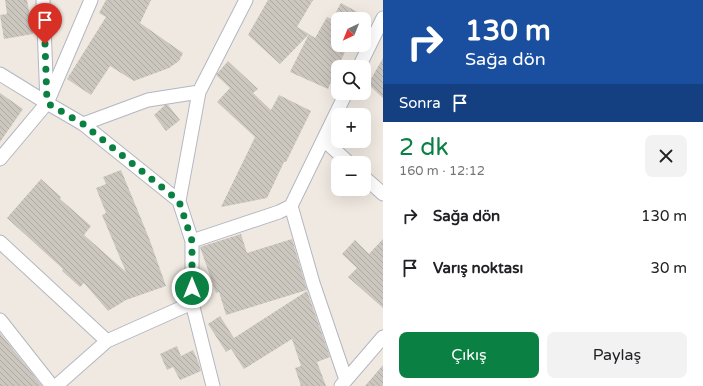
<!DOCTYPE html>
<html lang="tr">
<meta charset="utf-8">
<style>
:root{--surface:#fff;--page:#f2f2f2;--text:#202124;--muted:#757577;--accent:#0b8043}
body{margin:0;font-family:"Varela Round",sans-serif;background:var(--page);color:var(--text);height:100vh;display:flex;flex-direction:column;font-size:15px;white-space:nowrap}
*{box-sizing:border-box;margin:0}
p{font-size:13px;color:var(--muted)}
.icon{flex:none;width:22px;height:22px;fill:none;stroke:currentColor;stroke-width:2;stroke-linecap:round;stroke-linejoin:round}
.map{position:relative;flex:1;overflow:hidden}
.side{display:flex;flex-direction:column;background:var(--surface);width:320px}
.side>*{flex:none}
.banner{background:#1a4fa0;color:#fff;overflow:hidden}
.needle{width:26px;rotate:223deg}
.controls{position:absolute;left:331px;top:12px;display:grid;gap:8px}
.controls a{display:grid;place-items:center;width:40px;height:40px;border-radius:8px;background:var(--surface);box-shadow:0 4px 16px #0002;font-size:20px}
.pin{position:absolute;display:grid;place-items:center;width:34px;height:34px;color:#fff;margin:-41px -17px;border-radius:50% 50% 50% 0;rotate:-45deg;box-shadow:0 0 4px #0007}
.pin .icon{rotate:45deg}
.me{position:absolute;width:44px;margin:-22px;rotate:0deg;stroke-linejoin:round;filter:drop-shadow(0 0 3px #0008)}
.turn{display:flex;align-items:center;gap:14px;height:84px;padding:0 16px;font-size:18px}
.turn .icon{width:52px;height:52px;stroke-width:2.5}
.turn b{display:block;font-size:28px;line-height:34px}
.then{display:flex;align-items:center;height:38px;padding:0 16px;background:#0003;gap:8px;font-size:15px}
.round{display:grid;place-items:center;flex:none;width:42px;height:42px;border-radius:8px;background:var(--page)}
.summary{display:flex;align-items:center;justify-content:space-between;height:68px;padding:0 16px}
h1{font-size:24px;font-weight:600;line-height:30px;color:var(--accent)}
.primary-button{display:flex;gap:8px;margin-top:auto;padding:8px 16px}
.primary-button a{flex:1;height:46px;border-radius:8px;background:var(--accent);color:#fff;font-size:16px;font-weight:600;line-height:46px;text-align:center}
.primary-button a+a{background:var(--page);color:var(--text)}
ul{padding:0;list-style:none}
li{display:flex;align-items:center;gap:12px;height:52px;padding:0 16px}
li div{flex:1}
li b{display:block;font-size:15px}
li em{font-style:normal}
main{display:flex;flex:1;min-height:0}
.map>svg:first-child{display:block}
.building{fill:url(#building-back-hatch)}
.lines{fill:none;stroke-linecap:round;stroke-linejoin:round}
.minor-casing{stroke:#b4b7c1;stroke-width:15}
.minor{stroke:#fff;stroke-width:13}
.route{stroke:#0b8043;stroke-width:7;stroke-dasharray:0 12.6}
</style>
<main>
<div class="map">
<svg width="383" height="386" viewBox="0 0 383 386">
<defs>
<pattern id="building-back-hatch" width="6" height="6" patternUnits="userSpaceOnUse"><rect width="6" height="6" fill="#cbc7bf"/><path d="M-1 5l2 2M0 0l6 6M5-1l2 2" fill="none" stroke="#afaba4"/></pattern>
</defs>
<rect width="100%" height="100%" fill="#efe9e1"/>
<path class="building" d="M5,0H27L33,34L4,39L0,15L7,14Z
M106,0H151L140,23L183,53L179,61L169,68L134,81L110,66L91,95L67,79L106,17L99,13Z
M268,0H313L297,27L309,34L280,64L248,35Z
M341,3L370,19H332Z
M327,17L338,22V45H348L328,89L290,72L309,34L315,38Z
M383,58V98L368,84Z
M228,61L258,89L253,93L271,110L279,95L311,111L286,162H284L267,198L221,207L255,137L217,102L230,88L216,75Z
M0,93L23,109L0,142Z
M165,105H168L180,120L166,131L154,115Z
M121,170L149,238L166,286L126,300L108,311L84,283L80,287L62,271L63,269L7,218L41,179L61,197L60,199L91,226L84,235L126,272L102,215L106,213L96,188L106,184L103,177Z
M241,234L247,253L292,239L307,290L226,315L219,292L216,293L200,247Z
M383,239V308L348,277L357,268L342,254L355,240L369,254Z
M307,291L330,357L317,362L326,386H301L295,368L301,366L292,339L244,369L231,349L226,352L208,324L220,316L234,338Z
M0,333L42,386H0Z
M177,346L181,356L193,350L198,361L201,371L180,380L173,367L167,370L160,354Z
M383,365V386H365Z"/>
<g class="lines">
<defs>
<path id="minor" d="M91,0L47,103L83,124L148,100L199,92
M359,67L383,18
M0,74L47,103
M83,124L179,201
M324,140L349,163
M0,159L47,103L43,0
M364,177L383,194
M291,206L313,283L346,380L341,386
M192,241L279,212L291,206L346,93
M0,242L107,341
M192,303V241L179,201L199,92L246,0
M0,320L52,386
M346,380L383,337
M56,386L107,341L192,303L213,386"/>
</defs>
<use href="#minor" class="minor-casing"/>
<use href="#minor" class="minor"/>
</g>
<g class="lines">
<path class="route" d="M45,44L47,103L83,124L179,201L192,241V288"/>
</g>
</svg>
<div class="controls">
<a><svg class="needle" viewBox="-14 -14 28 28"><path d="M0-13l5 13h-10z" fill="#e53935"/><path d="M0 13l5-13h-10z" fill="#757577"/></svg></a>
<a><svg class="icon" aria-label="search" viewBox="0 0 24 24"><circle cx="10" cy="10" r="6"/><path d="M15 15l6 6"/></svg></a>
<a>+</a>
<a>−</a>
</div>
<div class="pin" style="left:45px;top:44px;background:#d93025"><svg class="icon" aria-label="arrive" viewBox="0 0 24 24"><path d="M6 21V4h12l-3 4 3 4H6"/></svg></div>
<svg class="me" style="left:192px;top:288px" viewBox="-20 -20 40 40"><circle r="17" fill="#0b8043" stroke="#fff" stroke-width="3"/><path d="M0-11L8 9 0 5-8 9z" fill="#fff"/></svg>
</div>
<section class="side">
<div class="banner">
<div class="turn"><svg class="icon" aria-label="right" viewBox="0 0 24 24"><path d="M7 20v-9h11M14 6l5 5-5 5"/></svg><div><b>130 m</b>Sağa dön</div></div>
<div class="then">Sonra<svg class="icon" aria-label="arrive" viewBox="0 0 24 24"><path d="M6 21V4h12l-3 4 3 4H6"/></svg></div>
</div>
<div class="summary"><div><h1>2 dk</h1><p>160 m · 12:12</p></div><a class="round"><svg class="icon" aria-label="close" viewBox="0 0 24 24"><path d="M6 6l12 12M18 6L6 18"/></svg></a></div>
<ul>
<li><svg class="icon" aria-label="right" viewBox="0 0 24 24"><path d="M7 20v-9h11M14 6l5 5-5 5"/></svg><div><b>Sağa dön</b></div><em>130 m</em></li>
<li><svg class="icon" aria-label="arrive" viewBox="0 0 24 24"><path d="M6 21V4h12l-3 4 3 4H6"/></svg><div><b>Varış noktası</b></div><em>30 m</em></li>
</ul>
<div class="primary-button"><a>Çıkış</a><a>Paylaş</a></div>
</section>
</main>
